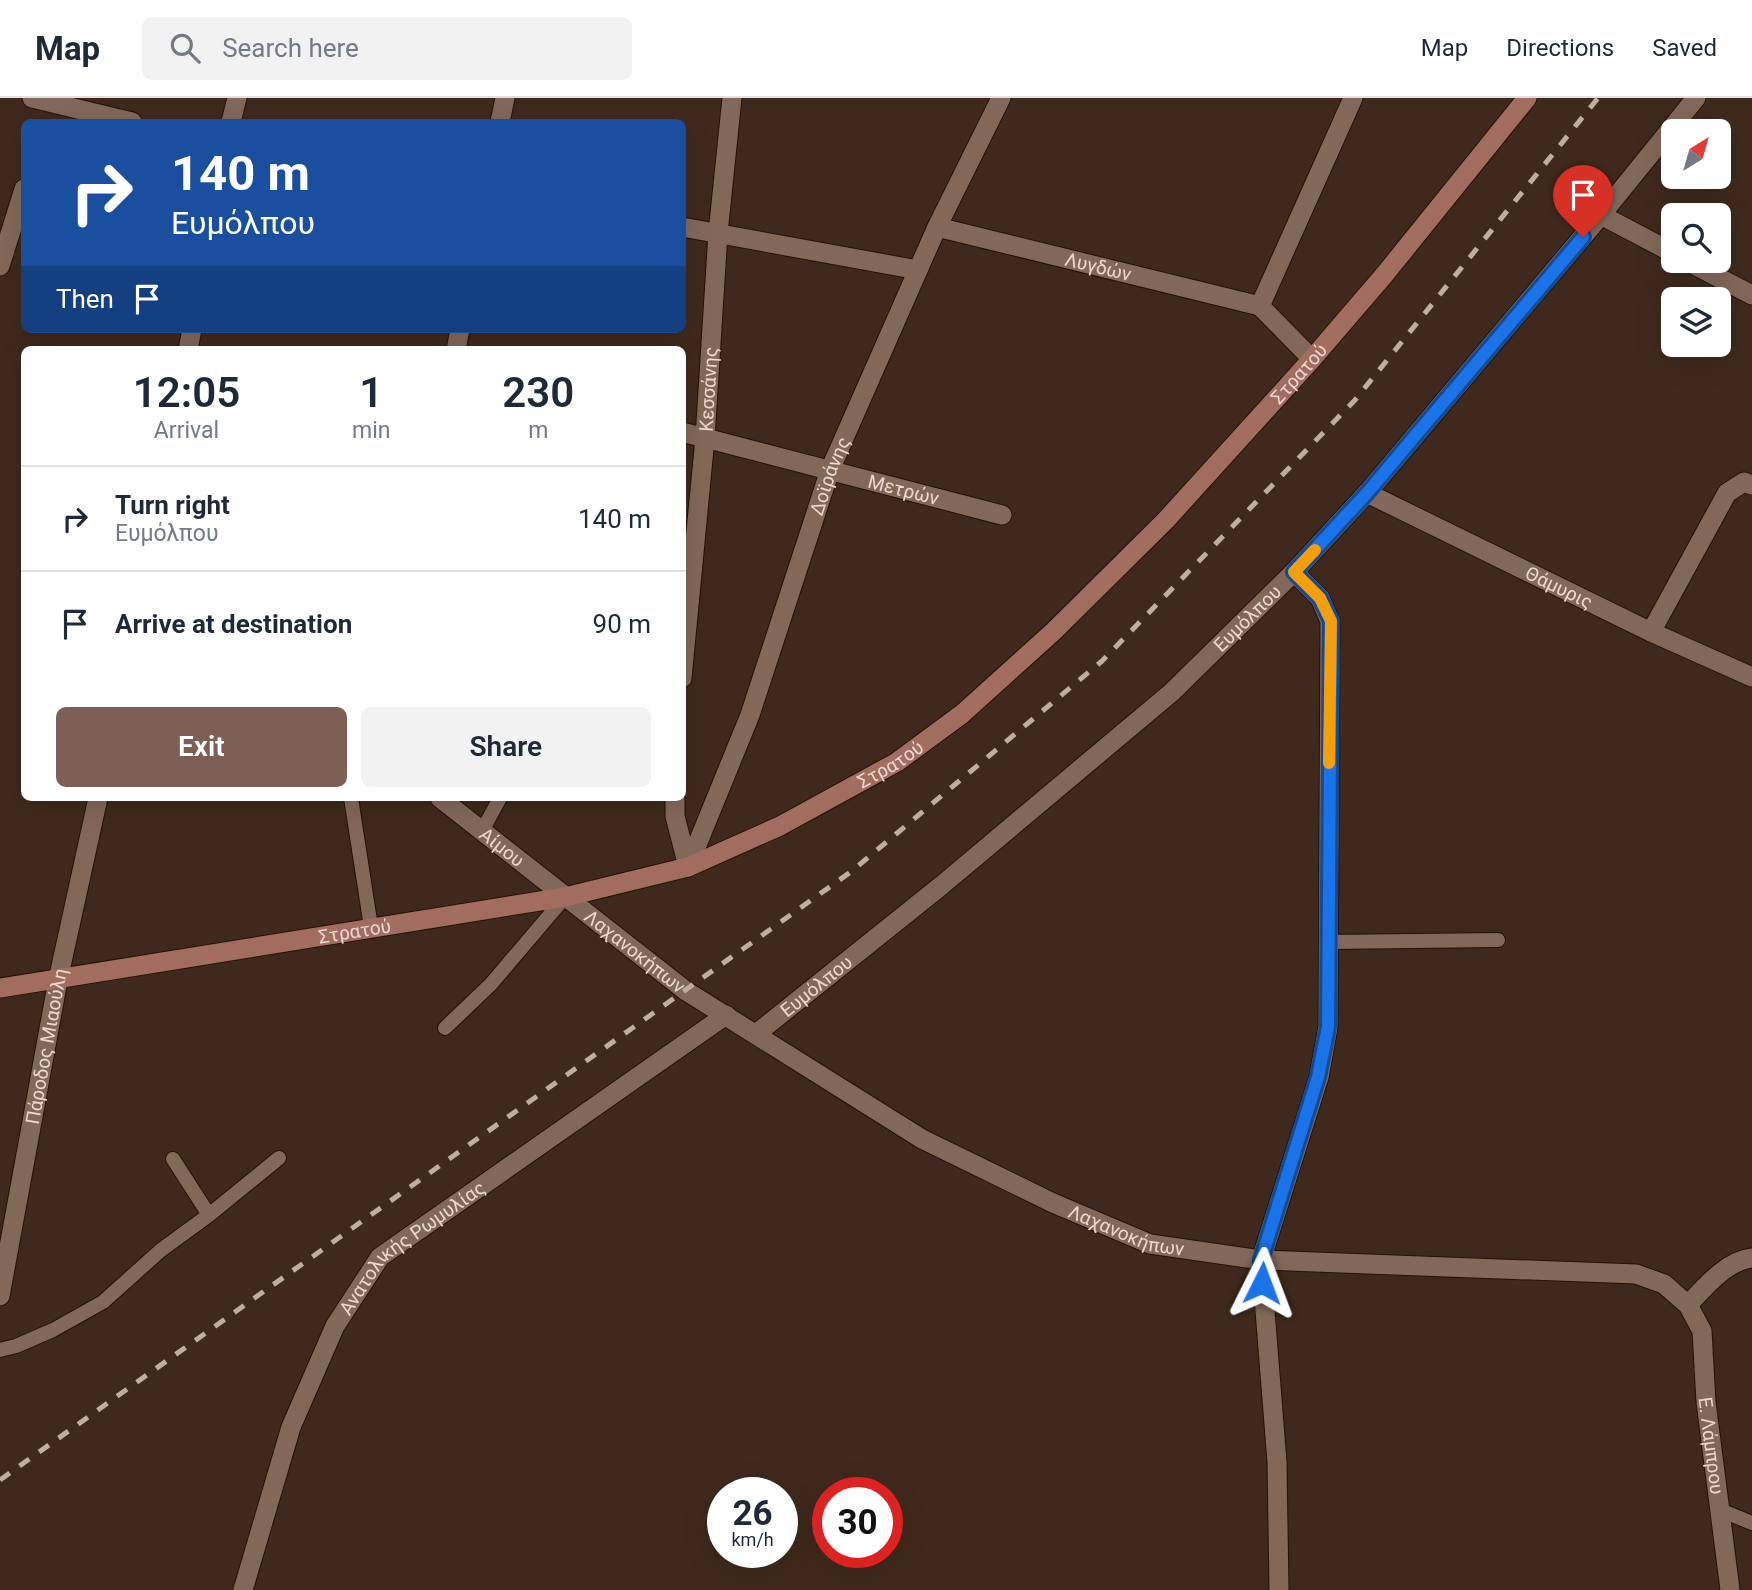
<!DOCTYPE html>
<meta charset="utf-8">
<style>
:root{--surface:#fff;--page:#f2f2f3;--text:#1f2937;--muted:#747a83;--line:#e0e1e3;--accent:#7d5f56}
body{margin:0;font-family:Roboto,sans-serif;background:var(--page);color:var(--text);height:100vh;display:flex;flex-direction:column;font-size:26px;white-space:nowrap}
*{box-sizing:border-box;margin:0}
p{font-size:23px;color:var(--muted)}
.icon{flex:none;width:38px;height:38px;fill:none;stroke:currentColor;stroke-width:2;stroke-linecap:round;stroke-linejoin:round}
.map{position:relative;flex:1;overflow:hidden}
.sheet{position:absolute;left:21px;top:248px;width:665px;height:455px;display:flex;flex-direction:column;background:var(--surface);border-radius:10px;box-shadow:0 7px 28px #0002}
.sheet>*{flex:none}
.banner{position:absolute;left:21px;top:21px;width:665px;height:214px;border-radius:10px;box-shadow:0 7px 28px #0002;background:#1a4fa0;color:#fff;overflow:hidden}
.needle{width:46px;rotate:37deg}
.tools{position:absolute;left:1661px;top:21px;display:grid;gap:14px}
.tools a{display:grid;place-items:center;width:70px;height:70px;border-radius:10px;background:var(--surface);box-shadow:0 7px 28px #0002;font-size:35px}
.speed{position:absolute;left:707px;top:1379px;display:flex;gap:14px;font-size:35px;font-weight:700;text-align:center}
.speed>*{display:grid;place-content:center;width:91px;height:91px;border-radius:50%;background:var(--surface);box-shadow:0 7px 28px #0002;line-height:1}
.speed small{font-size:18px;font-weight:400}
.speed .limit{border:10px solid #d22;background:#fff;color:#111}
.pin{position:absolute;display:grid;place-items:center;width:60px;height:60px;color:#fff;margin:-72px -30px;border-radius:50% 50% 50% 0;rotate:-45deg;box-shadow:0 0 7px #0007}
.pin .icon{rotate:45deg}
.me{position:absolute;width:77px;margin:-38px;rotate:3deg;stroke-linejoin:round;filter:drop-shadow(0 0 5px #0008)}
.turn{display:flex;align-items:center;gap:24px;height:147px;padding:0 35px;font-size:32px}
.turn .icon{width:91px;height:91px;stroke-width:2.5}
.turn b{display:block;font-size:49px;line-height:60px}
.then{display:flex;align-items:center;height:66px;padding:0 35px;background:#0003;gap:14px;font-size:26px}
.eta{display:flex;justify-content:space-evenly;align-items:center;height:119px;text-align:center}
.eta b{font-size:42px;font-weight:600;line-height:49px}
.action{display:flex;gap:14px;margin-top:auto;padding:14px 35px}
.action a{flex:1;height:80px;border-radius:10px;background:var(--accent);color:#fff;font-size:28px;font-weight:600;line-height:80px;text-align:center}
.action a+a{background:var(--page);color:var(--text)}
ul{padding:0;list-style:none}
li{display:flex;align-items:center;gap:21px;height:105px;padding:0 35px;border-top:2px solid var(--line)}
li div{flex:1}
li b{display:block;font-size:26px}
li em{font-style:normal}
header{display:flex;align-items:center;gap:42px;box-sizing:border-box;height:98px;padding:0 35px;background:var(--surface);border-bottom:2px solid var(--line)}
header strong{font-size:33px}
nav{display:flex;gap:38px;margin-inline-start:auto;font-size:24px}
.search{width:490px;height:63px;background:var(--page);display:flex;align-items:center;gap:18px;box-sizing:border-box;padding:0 24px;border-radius:10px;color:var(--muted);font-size:26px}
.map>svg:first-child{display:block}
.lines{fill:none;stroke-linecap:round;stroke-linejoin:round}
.service-casing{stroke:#251105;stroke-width:16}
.minor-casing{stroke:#251105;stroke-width:21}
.tertiary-casing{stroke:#251105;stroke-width:21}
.secondary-casing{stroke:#251105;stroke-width:21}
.service{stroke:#826859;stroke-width:14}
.minor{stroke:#826859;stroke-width:19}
.tertiary{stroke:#826859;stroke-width:19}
.secondary{stroke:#a26c61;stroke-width:19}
.rail{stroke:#beada3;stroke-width:5;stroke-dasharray:12 12;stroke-linecap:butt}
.route-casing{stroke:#114b97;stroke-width:18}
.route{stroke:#1a73e8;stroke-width:12}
.slow{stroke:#f59e0b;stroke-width:12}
.labels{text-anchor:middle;stroke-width:6;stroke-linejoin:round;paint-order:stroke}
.street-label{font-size:19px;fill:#e9dad2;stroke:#3f291c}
</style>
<header>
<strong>Map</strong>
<div class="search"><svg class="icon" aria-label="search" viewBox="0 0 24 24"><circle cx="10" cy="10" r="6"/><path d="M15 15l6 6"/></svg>Search here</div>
<nav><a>Map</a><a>Directions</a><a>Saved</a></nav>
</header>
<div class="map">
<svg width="1752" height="1492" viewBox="0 0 1752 1492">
<rect width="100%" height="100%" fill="#3f291c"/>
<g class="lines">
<defs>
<path id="service" d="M351,700L371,829
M482,733L500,700
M1328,844L1498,842
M445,930L491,886L565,799
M173,1061L209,1117
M0,1252L16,1248L53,1232L103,1204L161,1152L209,1117L279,1060
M1720,1412L1752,1425"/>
<g id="minor">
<path d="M32,0L132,24"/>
<path d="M500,24L505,0"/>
<path d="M1601,117L1673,155"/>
<path d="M682,129L918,172"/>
<path id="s1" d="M937,129L1260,208L1312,261"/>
<path d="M1687,163L1752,197"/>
<path d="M0,168L24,91"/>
<path d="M1260,208L1353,0"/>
<path d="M456,252L460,231"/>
<path id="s2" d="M682,334L1002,417"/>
<path id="s3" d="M1367,395L1651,534L1752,579"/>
<path d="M1651,534L1727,395L1744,384L1752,387"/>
<path id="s4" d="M682,580L705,340L718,135L732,0"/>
<path d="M675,700V718L688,769"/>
<path id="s5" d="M688,769L750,617L830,372L937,129L1001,0"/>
<path id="s6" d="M756,936L942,787L1172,594L1294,474L1367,395L1601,117L1696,0"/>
<path id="s7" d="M0,1198L58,882L98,700"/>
<path d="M1688,1207C1705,1189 1726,1163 1752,1160"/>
<path id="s8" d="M243,1492L291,1329L335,1228L380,1159L726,917"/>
<path d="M1279,1492L1277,1364L1261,1162L1319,979L1328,929L1330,523L1320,500L1294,474"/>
</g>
<g id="tertiary">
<path d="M231,24L237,0"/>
<path d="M188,252L192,231"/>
<path id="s9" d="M440,700L686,893L922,1041L1053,1105L1150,1146L1261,1162L1636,1176L1664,1186L1688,1207L1702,1233L1706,1304L1730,1492"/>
</g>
<g id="secondary">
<path id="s10" d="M0,890L565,799L688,769L780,728L897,664L962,616L1054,533L1166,422L1312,261L1385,176L1527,0"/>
</g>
</defs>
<use href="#service" class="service-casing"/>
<use href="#minor" class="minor-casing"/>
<use href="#tertiary" class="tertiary-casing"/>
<use href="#secondary" class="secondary-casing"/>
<use href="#service" class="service"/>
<use href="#minor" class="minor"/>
<use href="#tertiary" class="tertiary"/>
<use href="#secondary" class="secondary"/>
<path class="rail" d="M0,1382L852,773L1102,563L1355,302L1598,0"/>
</g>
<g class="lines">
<defs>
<path id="route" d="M1262,1185L1261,1162L1318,979L1328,929L1331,523L1320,500L1294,474L1367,395L1583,139"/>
</defs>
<use href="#route" class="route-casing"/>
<use href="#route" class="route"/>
<path class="slow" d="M1315,452L1294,474L1320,500L1331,523L1329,665"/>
</g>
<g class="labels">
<g class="street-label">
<text dy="7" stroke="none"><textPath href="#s1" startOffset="166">Λυγδών</textPath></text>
<text dy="7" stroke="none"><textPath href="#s10" startOffset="1493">Στρατού</textPath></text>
<text dy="7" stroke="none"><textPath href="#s4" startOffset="290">Κεσσάνης</textPath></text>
<text dy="7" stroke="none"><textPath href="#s5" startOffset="416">Δοϊράνης</textPath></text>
<text dy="7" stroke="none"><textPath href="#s2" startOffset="229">Μετρών</textPath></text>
<text dy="7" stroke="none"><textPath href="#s3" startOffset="214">Θάμυρις</textPath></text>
<text dy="7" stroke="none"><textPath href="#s6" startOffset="644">Ευμόλπου</textPath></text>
<text dy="7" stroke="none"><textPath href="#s10" startOffset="926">Στρατού</textPath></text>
<text dy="7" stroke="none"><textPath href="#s9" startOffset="79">Αίμου</textPath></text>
<text dy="7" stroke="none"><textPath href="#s10" startOffset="359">Στρατού</textPath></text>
<text dy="7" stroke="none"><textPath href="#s9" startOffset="248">Λαχανοκήπων</textPath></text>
<text dy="7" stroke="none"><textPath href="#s6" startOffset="77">Ευμόλπου</textPath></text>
<text dy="7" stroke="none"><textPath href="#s7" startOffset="254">Πάροδος Μιαούλη</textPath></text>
<text dy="7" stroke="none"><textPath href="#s9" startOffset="816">Λαχανοκήπων</textPath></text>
<text dy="7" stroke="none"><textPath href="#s8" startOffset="392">Ανατολικής Ρωμυλίας</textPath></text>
<text dy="7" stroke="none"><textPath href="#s9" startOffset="1536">Ε. Λάμπρου</textPath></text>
</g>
</g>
</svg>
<div class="tools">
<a><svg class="needle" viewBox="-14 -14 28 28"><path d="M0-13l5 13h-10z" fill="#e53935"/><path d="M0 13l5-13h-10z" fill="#747a83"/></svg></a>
<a><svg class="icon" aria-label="search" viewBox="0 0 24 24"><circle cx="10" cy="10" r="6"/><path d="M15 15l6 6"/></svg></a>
<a><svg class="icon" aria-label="layers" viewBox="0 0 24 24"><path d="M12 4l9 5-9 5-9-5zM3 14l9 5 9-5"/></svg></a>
</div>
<div class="speed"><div>26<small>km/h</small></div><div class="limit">30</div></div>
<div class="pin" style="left:1583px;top:139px;background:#d93025"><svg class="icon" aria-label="arrive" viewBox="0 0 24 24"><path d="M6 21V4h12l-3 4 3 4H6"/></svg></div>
<svg class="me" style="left:1262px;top:1185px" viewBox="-20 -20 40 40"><path d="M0-17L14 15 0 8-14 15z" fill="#1a73e8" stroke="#fff" stroke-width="4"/></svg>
<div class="banner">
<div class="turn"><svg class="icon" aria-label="right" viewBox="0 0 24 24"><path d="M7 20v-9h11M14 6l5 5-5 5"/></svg><div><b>140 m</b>Ευμόλπου</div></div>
<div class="then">Then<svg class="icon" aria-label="arrive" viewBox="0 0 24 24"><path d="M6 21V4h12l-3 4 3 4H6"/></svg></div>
</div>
<section class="sheet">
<div class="eta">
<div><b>12:05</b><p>Arrival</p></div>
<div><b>1</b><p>min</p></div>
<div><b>230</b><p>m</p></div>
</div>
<ul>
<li><svg class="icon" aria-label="right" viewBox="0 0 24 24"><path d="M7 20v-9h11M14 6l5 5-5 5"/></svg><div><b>Turn right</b><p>Ευμόλπου</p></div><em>140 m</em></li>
<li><svg class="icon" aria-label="arrive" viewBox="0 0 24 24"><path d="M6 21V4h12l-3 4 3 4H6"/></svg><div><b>Arrive at destination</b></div><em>90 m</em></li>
</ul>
<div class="action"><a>Exit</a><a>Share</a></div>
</section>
</div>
